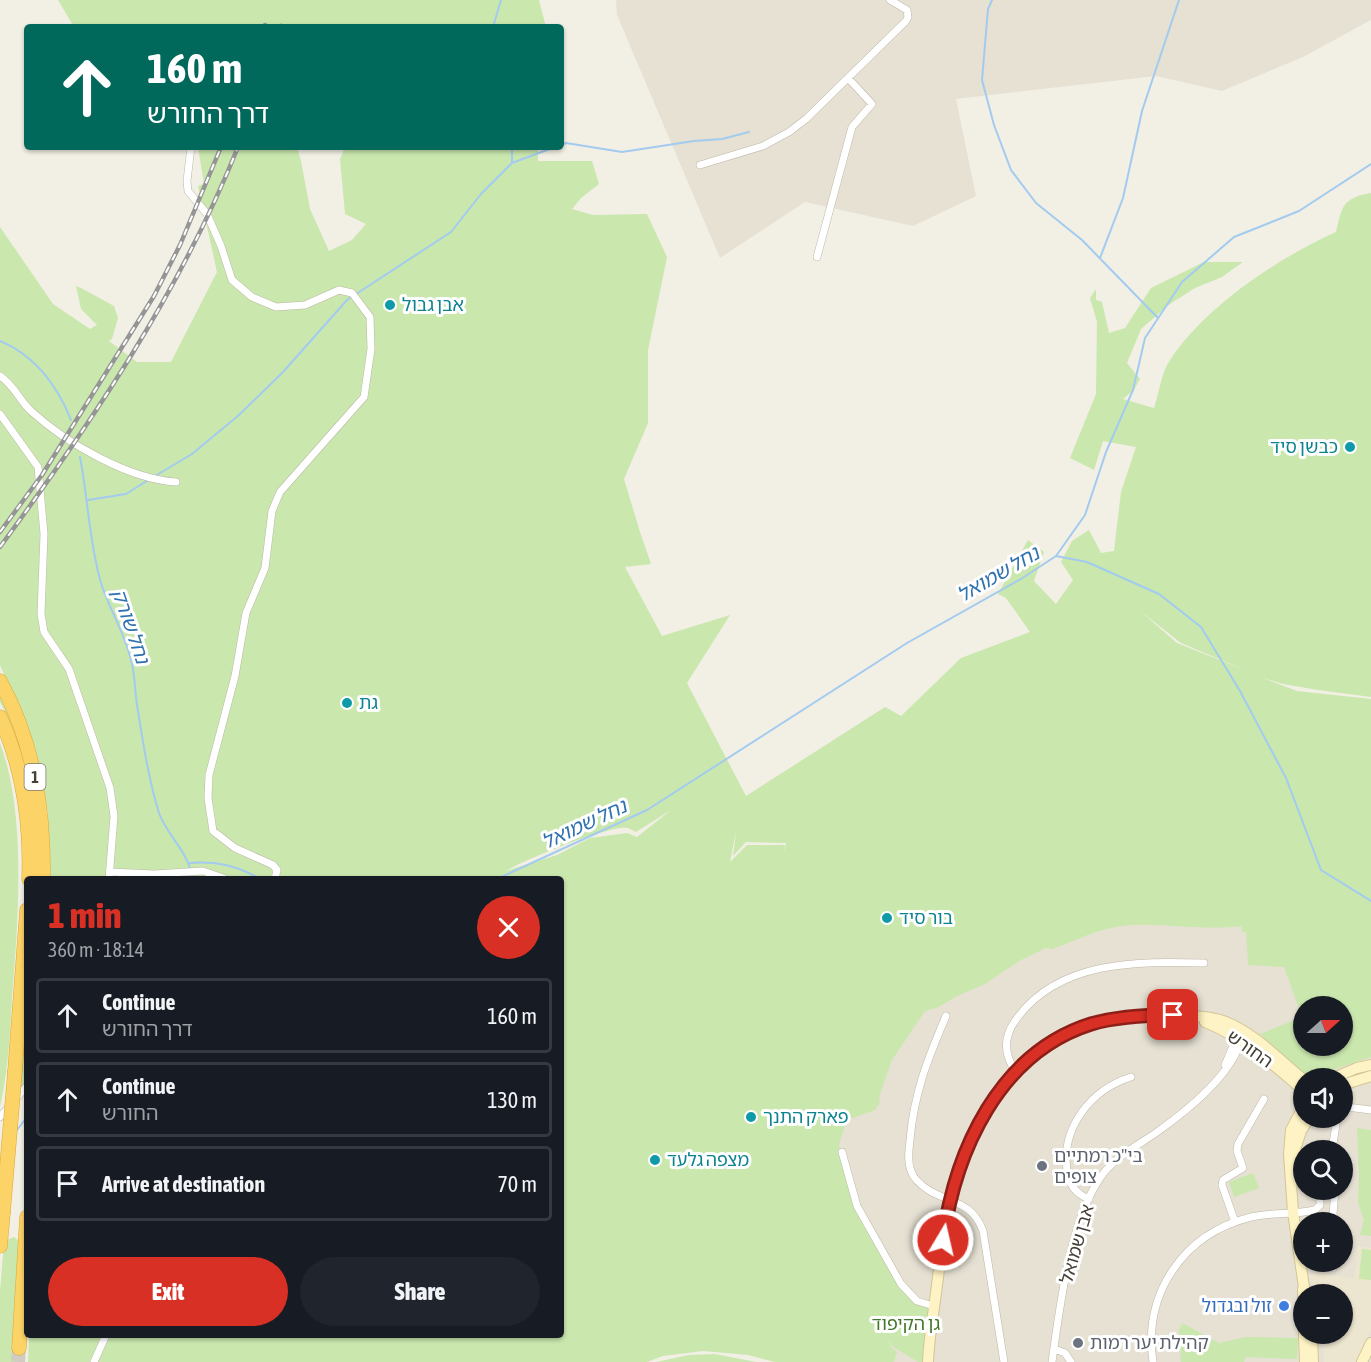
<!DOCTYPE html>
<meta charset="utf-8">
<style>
:root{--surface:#171b24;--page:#20242c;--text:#f1f3f6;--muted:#9ea1a6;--line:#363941;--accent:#d93025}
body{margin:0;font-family:"Asap Condensed","Noto Sans Hebrew",sans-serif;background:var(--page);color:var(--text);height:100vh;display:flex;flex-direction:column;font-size:22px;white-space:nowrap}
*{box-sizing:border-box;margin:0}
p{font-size:20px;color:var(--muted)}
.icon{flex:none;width:33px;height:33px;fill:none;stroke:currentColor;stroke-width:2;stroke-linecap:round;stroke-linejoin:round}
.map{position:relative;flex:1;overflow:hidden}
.side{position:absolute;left:24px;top:876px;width:540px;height:462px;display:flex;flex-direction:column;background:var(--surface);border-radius:6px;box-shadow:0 2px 4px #0004}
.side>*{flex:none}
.hud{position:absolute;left:24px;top:24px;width:540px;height:126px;border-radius:6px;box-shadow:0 2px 4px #0004;background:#00695c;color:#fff;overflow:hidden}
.needle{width:39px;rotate:69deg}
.controls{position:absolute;left:1293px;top:996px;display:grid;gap:12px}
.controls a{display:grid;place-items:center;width:60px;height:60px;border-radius:50%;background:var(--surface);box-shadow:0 2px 4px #0004;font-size:30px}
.pin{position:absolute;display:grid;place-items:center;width:51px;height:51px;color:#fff;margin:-26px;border-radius:12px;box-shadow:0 3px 9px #0006}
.me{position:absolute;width:66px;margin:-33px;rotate:9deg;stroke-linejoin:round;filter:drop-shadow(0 0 4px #0008)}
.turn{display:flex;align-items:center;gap:21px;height:126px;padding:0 24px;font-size:27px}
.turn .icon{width:78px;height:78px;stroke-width:2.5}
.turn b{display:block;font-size:42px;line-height:51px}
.round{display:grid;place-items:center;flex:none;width:63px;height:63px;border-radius:32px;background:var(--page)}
.head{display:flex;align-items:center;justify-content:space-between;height:102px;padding:0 24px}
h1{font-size:36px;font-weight:800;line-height:45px;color:var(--accent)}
.cta{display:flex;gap:12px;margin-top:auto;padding:12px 24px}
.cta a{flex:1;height:69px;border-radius:36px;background:var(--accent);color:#fff;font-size:24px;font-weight:800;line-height:69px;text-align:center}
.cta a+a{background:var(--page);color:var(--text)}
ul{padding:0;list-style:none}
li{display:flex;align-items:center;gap:18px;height:75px;margin:0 12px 9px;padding:0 12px;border:3px solid var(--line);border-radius:6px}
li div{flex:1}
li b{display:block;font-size:22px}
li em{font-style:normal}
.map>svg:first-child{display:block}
.residential{fill:#e6e1d3;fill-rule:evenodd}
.education{fill:#ece5cf}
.green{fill:#cae7ae;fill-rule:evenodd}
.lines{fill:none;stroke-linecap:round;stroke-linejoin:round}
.stream{stroke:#a2cbef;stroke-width:2}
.highway-tunnel{stroke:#cfccc2;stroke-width:14;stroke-dasharray:14 7;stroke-linecap:butt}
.street-casing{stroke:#beb7a8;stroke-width:8}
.secondary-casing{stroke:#d2c596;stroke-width:12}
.highway-casing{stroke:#dba837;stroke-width:15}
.street{stroke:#fff;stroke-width:7}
.secondary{stroke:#fef3c4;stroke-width:10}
.highway{stroke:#fcd367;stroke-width:14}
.rail-casing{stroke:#959595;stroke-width:4.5}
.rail{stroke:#fff;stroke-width:2;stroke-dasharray:7;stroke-linecap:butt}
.highway-bridge-casing{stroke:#dba837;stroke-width:15;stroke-linecap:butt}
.highway-bridge{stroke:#fcd367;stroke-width:14}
.route-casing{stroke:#8d1f18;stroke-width:15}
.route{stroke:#d93025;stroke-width:10}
.culture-dot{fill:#0f9aa8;stroke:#fff;stroke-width:2}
.worship-dot{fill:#6b7280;stroke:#fff;stroke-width:2}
.shop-dot{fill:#3f7fe0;stroke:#fff;stroke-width:2}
.labels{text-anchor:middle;stroke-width:6;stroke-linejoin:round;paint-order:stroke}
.shield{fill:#fff;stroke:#7d7972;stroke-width:1.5}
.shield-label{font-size:16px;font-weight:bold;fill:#454035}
.culture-label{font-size:18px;fill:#0d838f;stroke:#fff;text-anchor:start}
.street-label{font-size:18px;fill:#454035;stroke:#fff}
.worship-label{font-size:18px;fill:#5b616d;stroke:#fff;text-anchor:start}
.shop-label{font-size:18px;fill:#366cbe;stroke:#fff;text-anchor:end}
.park-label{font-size:18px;fill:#427629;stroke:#fff}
.water-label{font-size:20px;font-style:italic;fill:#3072af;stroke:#fff}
</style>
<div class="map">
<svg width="1371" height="1362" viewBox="0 0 1371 1362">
<rect width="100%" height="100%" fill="#f2efe5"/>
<path class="residential" d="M616,0H1371V20L1303,57L1222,91L1156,76L956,99L976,196L913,226L805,202L720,258L617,15Z
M1371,876V1362H876L813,1249L849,1091L926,986L1136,920ZM1304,1006H1342V1046H1304ZM1304,1078H1342V1118H1304ZM1304,1150H1342V1190H1304ZM1304,1222H1342V1262H1304ZM1304,1294H1342V1334H1304Z"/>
<path class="education" d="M1358,1246L1371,1248V1330L1357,1362H1324L1323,1334H1342V1294H1314L1309,1276L1313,1273L1354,1278Z"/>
<path class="green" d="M58,0H539L546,27H74Z
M198,147H297L301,161L310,209L329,251L352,240L366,224L345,214L340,159L345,147H538V161H592L599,184L581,198L572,209L593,215L647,214L667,257L648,350V423L624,479L640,532L651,564L625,567L662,636L730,615L687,683L746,796L885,707L901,716L961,658L1030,632L1006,598L998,594L1028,540L1044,552L1034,581L1056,604L1073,580L1061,562L1072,541L1089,530L1101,553L1114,551L1121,492L1136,447L1103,441L1094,470L1070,458L1096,394L1097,322L1090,298L1096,289V300L1102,302L1109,333L1125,328L1151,288L1204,262H1243L1222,277L1195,288L1170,304L1141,329L1127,363L1140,379L1134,390L1123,399L1154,408C1159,394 1161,373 1170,360C1205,307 1278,258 1336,232C1342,207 1342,198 1371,193V697L1318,690L1283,684L1260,677L1297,691L1371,699V1057L1308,1078L1260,1034L1302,1017L1284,967L1248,965L1246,932H1242L1241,926C1205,931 1168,923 1132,925C1104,926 1078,940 1052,949L1046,948L1019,961L985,984L955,997L939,1007L925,1011L892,1060L880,1094L879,1104L875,1110L853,1118L848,1117L839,1144L840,1155L856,1210L901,1289L912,1301L929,1309L924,1362H918L892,1346L887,1337L891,1347L897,1352L894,1362H775L748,1355L703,1351L663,1356L647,1362H28L29,1335H561V879H48V813L35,747L0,665V227L53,304L90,329L97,325L81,309L76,286L81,288L114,306L118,318L112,339L109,341L137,362H171L217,272L198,186L204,184ZM1139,610L1181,643L1250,672L1177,643ZM671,810L637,837L627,833L590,838L557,855L506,871C522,861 608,825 628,828C631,829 633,831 636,832ZM736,831L733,856L746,842L786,843L784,853L785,845H747L730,862ZM1304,1006H1342V1046H1304Z
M0,693L12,715L33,788L38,879H35C39,820 28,755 0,702Z
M0,743C27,815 18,922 12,998C10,1034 8,1072 0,1107Z
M27,982V1080L19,1089Z
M1357,1128L1371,1130V1236L1360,1235L1364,1220L1358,1203L1359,1175Z
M1253,1173L1259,1188L1234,1197L1229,1182Z
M14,1237L21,1243L16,1362H0V1292L4,1242L6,1240Z
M1362,1249L1371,1250V1280L1359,1279Z
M1182,1323L1219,1343L1246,1337L1298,1338L1297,1359L1245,1357L1244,1362H1181L1179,1330Z
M715,1354L756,1362H656L689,1355Z"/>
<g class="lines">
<path class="stream" d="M992,0L988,9L982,80L994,125L1011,170L1036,203L1082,240L1157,317
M493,27L501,0
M561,145L566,143L622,152L694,141L722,139L749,132
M512,162V147
M1100,258L1123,198L1142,111L1179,0
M0,341C36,356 57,385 71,420
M80,457C88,498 89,542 101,583C110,611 126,635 132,664C135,677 135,691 137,705C143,741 148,778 159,813C166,833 184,848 190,868
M155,476L192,454L239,415L283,372L347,300L451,232L481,194L512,163L555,147
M88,500L126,494L150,479
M1056,556L1087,562L1159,594L1201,627L1240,691L1286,778L1321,870L1371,901
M189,863C216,861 236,865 260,879
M497,879L647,810L907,643L1021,579L1056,556L1085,515L1106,452L1133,390L1145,338L1182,282L1234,237L1299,211L1371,164
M17,1130L27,1117"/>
<path class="highway-tunnel" d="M18,1362L19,1348"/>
<defs>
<path id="street" d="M191,147L187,181L188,191L207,214L221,246L232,280L252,297L276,307L305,305L339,290L352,293L370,317L371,349L364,397L280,492L272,511L265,568L246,613L235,676L209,775L208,798L213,831L235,848L273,865L277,870L275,879
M700,165L763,146L789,132L806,119L906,21L908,17L907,10L890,0
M817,257L852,127L872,104L848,78
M0,376C14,385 19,400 31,411C66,443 128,479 176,482
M0,414L38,467L44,534L41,614L44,632L69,669L110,788L114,816L109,879
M110,872L154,874L203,871L226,879
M946,1016C928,1058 914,1093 910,1140C909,1150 907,1161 911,1171C914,1180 922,1186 930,1191C953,1204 972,1202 983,1231L1004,1362
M1225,1065L1237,1037
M1016,1072C1004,1055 1003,1038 1015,1021C1057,960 1138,961 1204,963
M1342,1109L1347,1107L1371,1110
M0,1117L27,1086
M1332,1150L1337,1118
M842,1152L857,1206L901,1284L917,1301L934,1306
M1335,1190L1333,1214L1335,1222
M1089,1199C1076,1194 1069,1185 1067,1171C1061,1128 1090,1090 1131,1077
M1235,1222L1222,1185L1223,1180L1243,1168L1237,1151L1238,1144L1264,1099
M1333,1268V1262
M1054,1349L1065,1353L1071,1362
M94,1362L106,1335
M1052,1362C1060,1307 1070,1213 1106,1170C1120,1154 1140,1144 1157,1132C1188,1110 1231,1076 1242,1038
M1153,1362C1143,1293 1183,1234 1251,1217C1272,1212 1294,1215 1315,1210L1320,1205V1190"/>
<path id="secondary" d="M1205,1022C1243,1037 1273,1064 1304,1091
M1333,1078L1357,1068L1371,1065
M1342,1085L1371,1076
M1304,1106L1291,1130L1289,1154L1293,1212L1305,1294
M1293,1156L1301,1131L1309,1118
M1303,1289L1304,1312
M1304,1334L1305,1362
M1312,1334L1313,1362
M928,1362C929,1336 934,1311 937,1285C941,1257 942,1227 949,1199C972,1107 1036,1022 1137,1016C1160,1015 1203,1014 1223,1021C1254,1032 1279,1060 1304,1080
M1362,1362L1371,1343"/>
<path id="highway" d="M0,681C34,743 44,809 43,879
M0,717C23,768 31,823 29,879
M15,1071L27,910
M0,1246L3,1213
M19,1348L27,1217"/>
</defs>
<use href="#street" class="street-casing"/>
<use href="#secondary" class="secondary-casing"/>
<use href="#highway" class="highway-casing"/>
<use href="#street" class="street"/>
<use href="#secondary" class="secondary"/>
<use href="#highway" class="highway"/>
<defs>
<path id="rail" d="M264,27L265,25
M280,27L281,26
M0,532L42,475L154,296L180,245L221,147
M0,547C92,422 180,292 238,147"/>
</defs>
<use href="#rail" class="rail-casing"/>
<use href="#rail" class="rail"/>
<defs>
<path id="highway-bridge" d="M3,1213L15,1071"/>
</defs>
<use href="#highway-bridge" class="highway-bridge-casing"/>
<use href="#highway-bridge" class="highway-bridge"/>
</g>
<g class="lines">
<defs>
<path id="route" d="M943,1240C955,1151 999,1053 1091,1024C1118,1016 1146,1015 1173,1015"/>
</defs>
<use href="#route" class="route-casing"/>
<use href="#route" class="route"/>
</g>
<g class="culture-dot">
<circle cx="390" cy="305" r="6"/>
<circle cx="1350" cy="447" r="6"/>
<circle cx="347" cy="703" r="6"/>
<circle cx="887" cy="918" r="6"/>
<circle cx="751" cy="1117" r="6"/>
<circle cx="655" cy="1160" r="6"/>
</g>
<g class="worship-dot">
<circle cx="1042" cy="1166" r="6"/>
<circle cx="1078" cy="1343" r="6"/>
</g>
<circle class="shop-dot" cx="1284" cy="1306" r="6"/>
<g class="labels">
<rect class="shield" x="24.5" y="764" width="21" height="26" rx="4.5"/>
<g class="shield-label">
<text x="35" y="783">1</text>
</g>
<g class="culture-label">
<text x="402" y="311">אבן גבול</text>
<text x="1338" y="453" text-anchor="end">כבשן סיד</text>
<text x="359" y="709">גת</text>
<text x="899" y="924">בור סיד</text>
<text x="763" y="1123">פארק התנך</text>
<text x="667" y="1166">מצפה גלעד</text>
</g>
<g class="street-label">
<text transform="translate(1250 1049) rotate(35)" y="6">החורש</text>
<text transform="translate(1077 1244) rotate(-74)" y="6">אבן שמואל</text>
</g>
<g class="worship-label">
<text x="1054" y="1162">בי"כ רמתיים<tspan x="1054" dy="21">צופים</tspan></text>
<text x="1090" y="1349">קהילת יער רמות</text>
</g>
<g class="shop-label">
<text x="1272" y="1312">זול ובגדול</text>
</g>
<g class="park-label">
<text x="906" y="1330">גן הקיפוד</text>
</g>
<g class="water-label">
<text transform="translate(998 574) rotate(-30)" y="7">נחל שמואל</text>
<text transform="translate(131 626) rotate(71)" y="7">נחל שורק</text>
<text transform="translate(584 824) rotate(-25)" y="7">נחל שמואל</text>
</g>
</g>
</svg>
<div class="controls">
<a><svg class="needle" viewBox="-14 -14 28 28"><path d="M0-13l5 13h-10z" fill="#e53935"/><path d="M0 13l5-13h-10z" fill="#9ea1a6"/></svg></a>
<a><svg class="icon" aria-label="sound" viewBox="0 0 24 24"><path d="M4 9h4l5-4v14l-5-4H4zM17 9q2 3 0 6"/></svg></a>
<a><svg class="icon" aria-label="search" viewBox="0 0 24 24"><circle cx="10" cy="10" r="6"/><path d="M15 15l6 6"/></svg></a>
<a>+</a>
<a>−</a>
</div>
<div class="pin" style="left:1173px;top:1015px;background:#d93025"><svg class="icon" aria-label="arrive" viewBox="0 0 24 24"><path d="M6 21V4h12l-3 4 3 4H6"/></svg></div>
<svg class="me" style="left:943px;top:1240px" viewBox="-20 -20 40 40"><circle r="17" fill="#d93025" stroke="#fff" stroke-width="3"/><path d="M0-11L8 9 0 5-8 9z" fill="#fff"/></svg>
<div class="hud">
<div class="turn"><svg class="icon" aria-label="ahead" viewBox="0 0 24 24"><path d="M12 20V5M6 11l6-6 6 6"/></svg><div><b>160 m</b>דרך החורש</div></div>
</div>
<section class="side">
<div class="head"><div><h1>1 min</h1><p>360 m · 18:14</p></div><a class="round" style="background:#d93025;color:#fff"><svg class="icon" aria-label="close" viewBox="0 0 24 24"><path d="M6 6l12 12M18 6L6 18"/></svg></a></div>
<ul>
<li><svg class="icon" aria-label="ahead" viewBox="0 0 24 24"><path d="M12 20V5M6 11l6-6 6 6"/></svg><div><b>Continue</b><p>דרך החורש</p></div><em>160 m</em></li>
<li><svg class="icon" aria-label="ahead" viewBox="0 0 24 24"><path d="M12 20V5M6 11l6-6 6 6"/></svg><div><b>Continue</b><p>החורש</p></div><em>130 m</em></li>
<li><svg class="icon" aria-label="arrive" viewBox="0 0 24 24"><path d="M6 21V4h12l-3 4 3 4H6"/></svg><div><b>Arrive at destination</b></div><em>70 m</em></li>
</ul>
<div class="cta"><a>Exit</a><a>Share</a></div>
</section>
</div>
